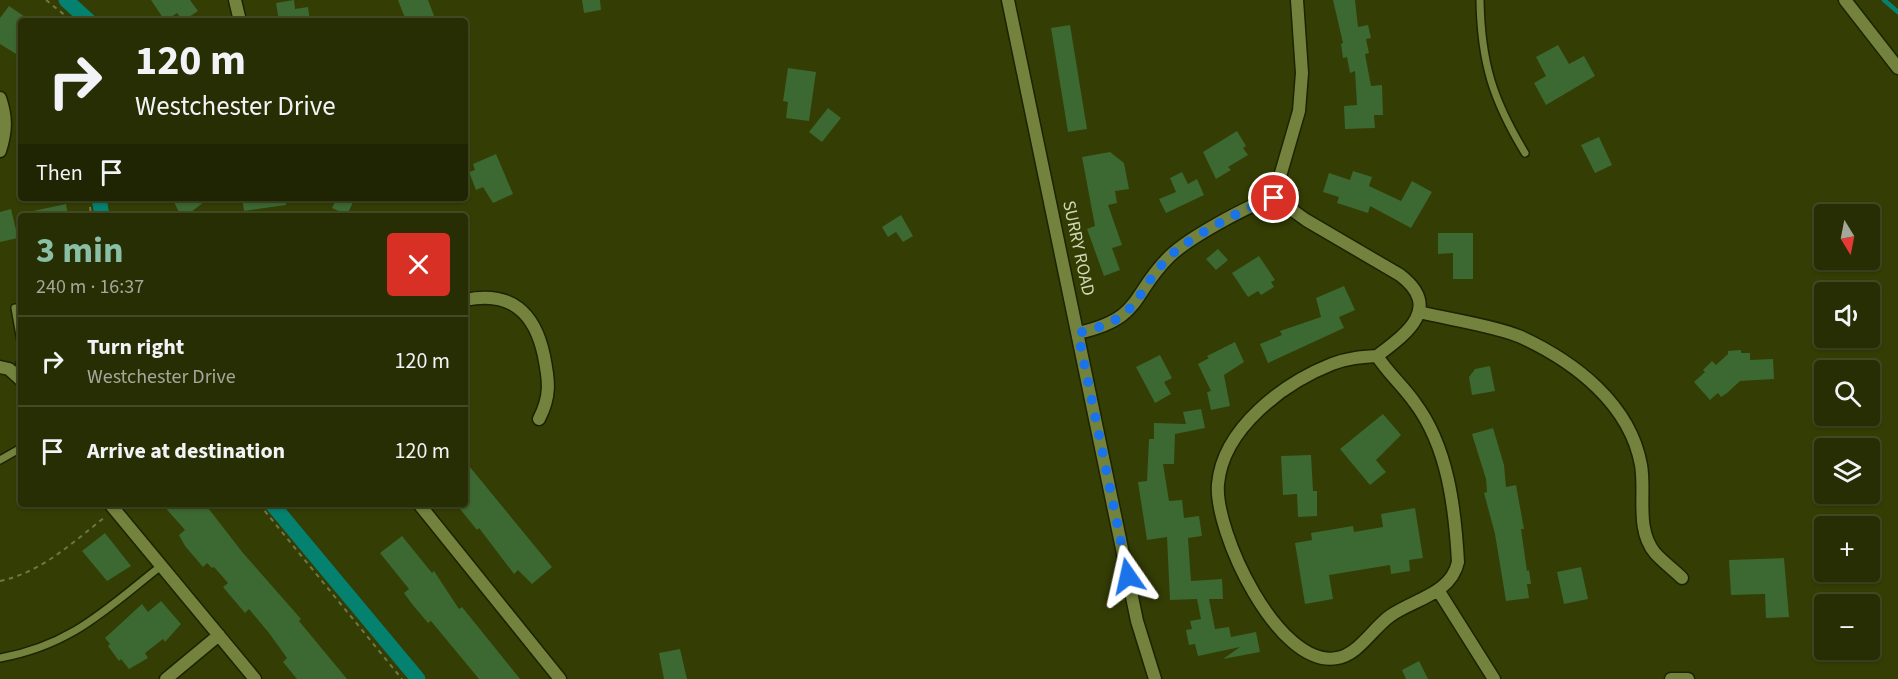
<!DOCTYPE html>
<meta charset="utf-8">
<style>
:root{--surface:#272e03;--page:#333a12;--text:#f1f3f6;--muted:#a4a89a;--line:#434a25;--accent:#8abfa5}
body{margin:0;font-family:"Source Sans 3",sans-serif;background:var(--page);color:var(--text);height:100vh;display:flex;flex-direction:column;font-size:22px;white-space:nowrap}
*{box-sizing:border-box;margin:0}
p{font-size:20px;color:var(--muted)}
.icon{flex:none;width:33px;height:33px;fill:none;stroke:currentColor;stroke-width:2;stroke-linecap:round;stroke-linejoin:round}
.map{position:relative;flex:1;overflow:hidden}
.panel{position:absolute;left:18px;top:213px;width:450px;height:294px;display:flex;flex-direction:column;background:var(--surface);border-radius:6px;box-shadow:0 2px 4px #0004,0 0 0 2px var(--line)}
.panel>*{flex:none}
.guide{position:absolute;left:18px;top:18px;width:450px;height:183px;border-radius:6px;box-shadow:0 2px 4px #0004,0 0 0 2px var(--line);background:#272e03;color:var(--text);overflow:hidden}
.needle{width:39px;rotate:170deg}
.tools{position:absolute;left:1814px;top:204px;display:grid;gap:12px}
.tools a{display:grid;place-items:center;width:66px;height:66px;border-radius:6px;background:var(--surface);box-shadow:0 2px 4px #0004,0 0 0 2px var(--line);font-size:30px}
.pin{position:absolute;display:grid;place-items:center;width:51px;height:51px;color:#fff;margin:-26px;border:3px solid #fff;border-radius:50%;box-shadow:0 2px 6px #0007}
.me{position:absolute;width:66px;margin:-33px;rotate:349deg;stroke-linejoin:round;filter:drop-shadow(0 0 4px #0008)}
.turn{display:flex;align-items:center;gap:21px;height:126px;padding:0 18px;font-size:27px}
.turn .icon{width:78px;height:78px;stroke-width:2.5}
.turn b{display:block;font-size:42px;line-height:51px}
.then{display:flex;align-items:center;height:57px;padding:0 18px;background:#0003;gap:12px;font-size:22px}
.round{display:grid;place-items:center;flex:none;width:63px;height:63px;border-radius:6px;background:var(--page)}
.head{display:flex;align-items:center;justify-content:space-between;height:102px;padding:0 18px}
h1{font-size:36px;font-weight:700;line-height:45px;color:var(--accent)}
ul{padding:0;list-style:none}
li{display:flex;align-items:center;gap:18px;height:90px;padding:0 18px;border-top:2px solid var(--line)}
li div{flex:1}
li b{display:block;font-size:22px}
li em{font-style:normal}
.map>svg:first-child{display:block}
.lines{fill:none;stroke-linecap:round;stroke-linejoin:round}
.stream{stroke:#058170;stroke-width:4.5}
.canal{stroke:#058170;stroke-width:15}
.building{fill:#3c6831}
.service-casing{stroke:#1c2300;stroke-width:10}
.minor-casing{stroke:#1c2300;stroke-width:15}
.path{stroke:#6e7746;stroke-width:2;stroke-dasharray:4.5 4.5;stroke-linecap:butt}
.service{stroke:#73823d;stroke-width:7}
.minor{stroke:#73823d;stroke-width:12}
.route{stroke:#1a73e8;stroke-width:10;stroke-dasharray:0 18}
.labels{text-anchor:middle;stroke-width:5;stroke-linejoin:round;paint-order:stroke}
.street-label{font-size:18px;fill:#d0d9b6;stroke:#343d04}
</style>
<div class="map">
<svg width="1898" height="679" viewBox="0 0 1898 679">
<rect width="100%" height="100%" fill="#343d04"/>
<g class="lines">
<path class="stream" d="M1884,0L1898,12"/>
<path class="canal" d="M66,0L89,21
M99,198L102,216
M272,504L418,679"/>
</g>
<path class="building" d="M151,0H190L198,11L183,21L177,13L165,21Z
M294,0L295,9L308,7L310,21H279L276,3Z
M398,0H428L436,21H413L411,16L405,18Z
M582,0H600L601,10L584,13Z
M1333,0H1355L1358,27L1368,25L1371,38L1366,39L1369,53L1365,54L1371,86L1382,85L1383,115H1374L1375,128L1345,129L1344,106L1357,105L1355,71L1350,73L1347,57L1343,58L1341,44L1343,43Z
M9,6L25,17L21,21V57L0,44V18Z
M1070,25L1087,129L1068,132L1051,28Z
M1558,45L1569,64L1584,56L1595,76L1546,105L1534,83L1546,76L1536,57Z
M788,68L816,72L809,121L786,118L788,102L783,101Z
M828,108L841,118L822,142L809,132Z
M1237,131L1246,146L1243,148L1248,155L1228,167L1231,170L1216,179L1203,152Z
M1599,137L1612,165L1595,173L1581,145Z
M1110,152L1124,163L1129,189L1115,191L1117,203L1108,205L1122,245L1112,248L1120,270L1104,276L1087,229L1095,226L1082,157Z
M496,154L513,194L493,203L483,187L476,190L469,172L475,170L473,164Z
M1353,171L1372,177L1369,186L1401,201L1412,181L1432,192L1411,228L1370,206L1368,213L1337,203L1339,197L1323,192L1329,173L1350,180Z
M1182,172L1188,184L1197,179L1204,195L1166,213L1159,199L1176,192L1170,178Z
M172,198H209L186,216H181Z
M242,198H286V205L244,211Z
M337,198H355L347,215L332,208Z
M66,204L68,216H34L33,211Z
M11,209L18,238L0,242V212Z
M901,215L913,236L903,242L896,232L888,237L882,227Z
M1438,233H1473V279H1453V253L1438,254Z
M1218,249L1228,260L1216,270L1206,259Z
M1259,256L1275,280L1271,282L1274,287L1261,295L1258,291L1248,297L1232,273Z
M1344,286L1355,310L1339,317L1344,328L1268,363L1260,344L1282,335L1280,331L1321,317L1316,298Z
M1235,342L1244,362L1224,375L1230,406L1211,410L1207,392L1211,391L1198,364L1209,358L1207,356Z
M1741,350V353H1750V360L1773,359L1774,379L1740,381L1727,393L1721,397L1718,393L1710,400L1694,382L1705,372L1703,370L1712,361L1716,365L1728,354V351Z
M1160,355L1172,378L1164,382L1171,394L1155,403L1136,367Z
M1490,366L1495,391L1472,395L1469,377L1475,369Z
M1201,409L1205,428L1175,434L1174,464H1163L1169,501L1182,500L1184,518L1199,516L1202,536L1188,538L1191,581L1222,579L1223,599H1209L1215,629L1229,627L1231,637L1256,632L1260,652L1223,659L1240,647L1198,656L1195,644L1189,645L1186,630L1192,629L1190,621L1201,619L1197,599L1170,600L1167,537L1147,540L1138,482L1147,481L1149,439H1154V423L1186,424L1183,412Z
M1383,414L1401,435L1376,460L1386,472L1370,485L1340,449Z
M1493,428L1504,465L1506,487L1516,485L1524,529H1521L1527,571L1529,570L1531,584H1527L1529,598L1506,601L1495,534L1484,493L1487,492L1486,479L1472,434Z
M1311,455L1313,491H1317V516L1298,517L1297,494L1283,495L1281,456Z
M465,461L552,567L532,584L518,570L514,574L479,528L477,530L456,504H465Z
M162,504H205L243,553L301,619L299,621L347,679H297L283,662L287,658L269,633L249,609L245,613L223,587L228,583L214,567L212,568L207,563L203,567L185,546L179,535L185,530Z
M1415,508L1423,558L1409,560L1410,571L1391,574L1390,565L1329,575L1333,599L1305,604L1295,543L1312,540L1311,533L1353,526L1354,532L1383,527L1381,514Z
M105,533L131,566L107,581L82,551Z
M402,536L432,573L434,571L459,609L462,607L520,679H479L431,621L428,623L412,604L404,593L409,589L380,553Z
M1784,558L1789,617L1766,618L1765,594L1731,595L1729,560Z
M1581,567L1588,599L1564,604L1557,572Z
M161,601L181,624L165,642L163,639L145,653L148,658L129,669L121,659L119,661L108,646L110,644L105,638L142,604L148,612Z
M680,649L687,679H664L659,653Z
M1419,661L1428,679H1406L1402,670Z"/>
<g class="lines">
<defs>
<path id="service" d="M1480,0C1481,63 1493,100 1525,153
M15,308L21,341
M17,374L21,361
M0,460L21,448
M0,658C72,645 106,609 161,566"/>
<path id="minor" d="M235,0L240,21
M1008,0L1137,621L1155,679
M1845,0L1898,68
M0,98C7,118 6,132 0,151
M1274,197L1306,220L1400,275C1443,308 1406,334 1377,356
M1274,197L1299,111L1302,73L1297,0
M465,300C511,290 535,313 544,356C549,381 551,396 539,419
M1419,312C1448,319 1496,326 1521,337C1575,362 1630,404 1641,465C1646,493 1635,529 1655,553C1663,562 1674,570 1682,578
M1078,333C1144,318 1130,295 1170,256C1190,237 1247,206 1274,197
M1377,356C1388,373 1403,386 1415,403C1448,447 1455,508 1458,562C1451,594 1414,599 1390,616C1372,629 1358,655 1337,658C1278,669 1214,531 1218,484C1223,428 1284,383 1332,364C1347,358 1362,357 1377,356Z
M0,367L9,369L21,380
M110,504L255,679
M419,504L560,679
M1438,590L1494,679
M166,679L219,635
M1671,679H1688"/>
</defs>
<use href="#service" class="service-casing"/>
<use href="#minor" class="minor-casing"/>
<path class="path" d="M46,0L72,21
M89,198L91,216
M259,504L402,679
M0,581C42,572 72,543 105,517"/>
<use href="#service" class="service"/>
<use href="#minor" class="minor"/>
</g>
<g class="lines">
<path class="route" d="M1128,576L1078,333C1144,318 1131,295 1170,256C1190,237 1248,206 1274,198"/>
</g>
<g class="labels">
<g class="street-label">
<text transform="translate(1079 248) rotate(78)" y="6">SURRY ROAD</text>
</g>
</g>
</svg>
<div class="tools">
<a><svg class="needle" viewBox="-14 -14 28 28"><path d="M0-13l5 13h-10z" fill="#e53935"/><path d="M0 13l5-13h-10z" fill="#a4a89a"/></svg></a>
<a><svg class="icon" aria-label="sound" viewBox="0 0 24 24"><path d="M4 9h4l5-4v14l-5-4H4zM17 9q2 3 0 6"/></svg></a>
<a><svg class="icon" aria-label="search" viewBox="0 0 24 24"><circle cx="10" cy="10" r="6"/><path d="M15 15l6 6"/></svg></a>
<a><svg class="icon" aria-label="layers" viewBox="0 0 24 24"><path d="M12 4l9 5-9 5-9-5zM3 14l9 5 9-5"/></svg></a>
<a>+</a>
<a>−</a>
</div>
<div class="pin" style="left:1274px;top:198px;background:#d93025"><svg class="icon" aria-label="arrive" viewBox="0 0 24 24"><path d="M6 21V4h12l-3 4 3 4H6"/></svg></div>
<svg class="me" style="left:1128px;top:576px" viewBox="-20 -20 40 40"><path d="M0-17L14 15 0 8-14 15z" fill="#1a73e8" stroke="#fff" stroke-width="4"/></svg>
<div class="guide">
<div class="turn"><svg class="icon" aria-label="right" viewBox="0 0 24 24"><path d="M7 20v-9h11M14 6l5 5-5 5"/></svg><div><b>120 m</b>Westchester Drive</div></div>
<div class="then">Then<svg class="icon" aria-label="arrive" viewBox="0 0 24 24"><path d="M6 21V4h12l-3 4 3 4H6"/></svg></div>
</div>
<section class="panel">
<div class="head"><div><h1>3 min</h1><p>240 m · 16:37</p></div><a class="round" style="background:#d93025;color:#fff"><svg class="icon" aria-label="close" viewBox="0 0 24 24"><path d="M6 6l12 12M18 6L6 18"/></svg></a></div>
<ul>
<li><svg class="icon" aria-label="right" viewBox="0 0 24 24"><path d="M7 20v-9h11M14 6l5 5-5 5"/></svg><div><b>Turn right</b><p>Westchester Drive</p></div><em>120 m</em></li>
<li><svg class="icon" aria-label="arrive" viewBox="0 0 24 24"><path d="M6 21V4h12l-3 4 3 4H6"/></svg><div><b>Arrive at destination</b></div><em>120 m</em></li>
</ul>
</section>
</div>
